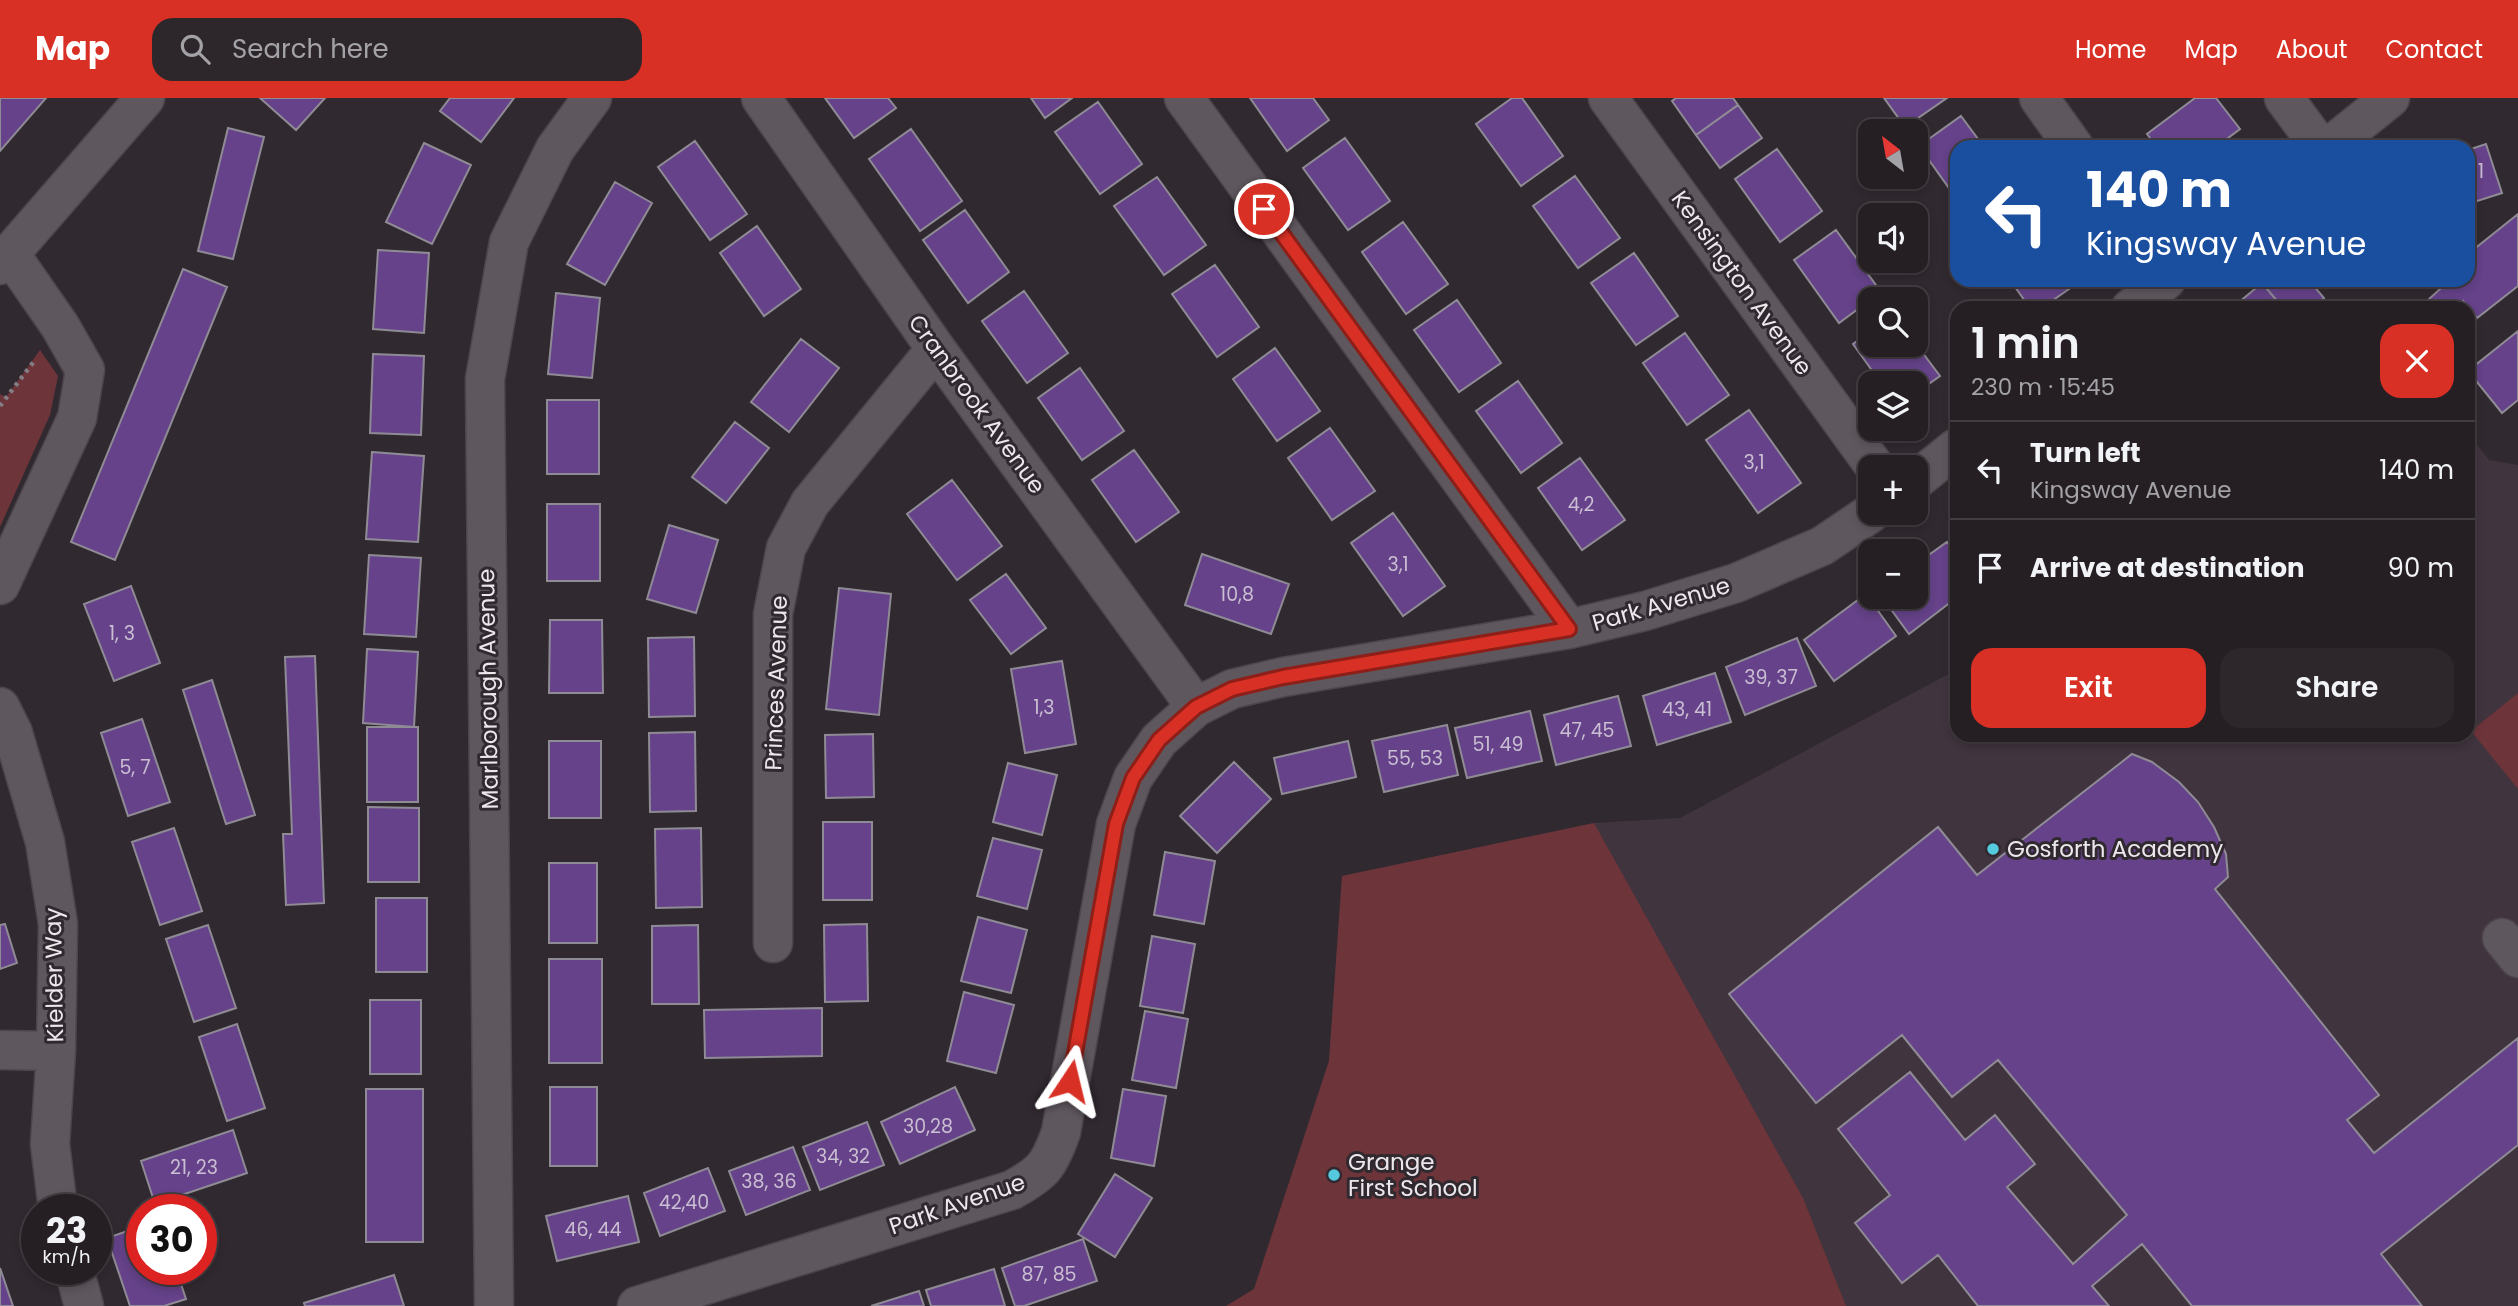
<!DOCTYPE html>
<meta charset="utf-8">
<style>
:root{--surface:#251f24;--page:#2d272c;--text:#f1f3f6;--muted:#a3a2a6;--line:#423d41;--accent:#d93025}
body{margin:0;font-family:Poppins,sans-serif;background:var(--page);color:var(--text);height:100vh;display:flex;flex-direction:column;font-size:26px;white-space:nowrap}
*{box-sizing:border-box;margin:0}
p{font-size:23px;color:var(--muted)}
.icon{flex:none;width:38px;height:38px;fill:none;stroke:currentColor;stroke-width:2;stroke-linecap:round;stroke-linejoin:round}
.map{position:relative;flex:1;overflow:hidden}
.side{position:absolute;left:1950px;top:203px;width:525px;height:441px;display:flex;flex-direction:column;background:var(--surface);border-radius:21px;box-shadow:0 4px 10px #0003,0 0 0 2px var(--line)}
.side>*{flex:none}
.top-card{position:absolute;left:1950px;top:42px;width:525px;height:147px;border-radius:21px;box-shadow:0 4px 10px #0003,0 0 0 2px var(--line);background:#1a4fa0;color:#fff;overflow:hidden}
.needle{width:46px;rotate:329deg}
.buttons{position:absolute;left:1858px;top:21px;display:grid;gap:14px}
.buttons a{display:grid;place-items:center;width:70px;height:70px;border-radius:14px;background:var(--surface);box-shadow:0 4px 10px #0003,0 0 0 2px var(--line);font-size:35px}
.speed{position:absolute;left:21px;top:1096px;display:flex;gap:14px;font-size:35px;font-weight:700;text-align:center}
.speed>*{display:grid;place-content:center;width:91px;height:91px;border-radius:50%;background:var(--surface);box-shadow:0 4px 10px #0003,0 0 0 2px var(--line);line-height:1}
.speed small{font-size:18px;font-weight:400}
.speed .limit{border:10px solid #d22;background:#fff;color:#111}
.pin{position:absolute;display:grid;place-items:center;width:60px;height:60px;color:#fff;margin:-30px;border:4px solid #fff;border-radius:50%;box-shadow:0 2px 7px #0007}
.me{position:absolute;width:77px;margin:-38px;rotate:10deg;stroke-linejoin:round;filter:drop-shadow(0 0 5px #0008)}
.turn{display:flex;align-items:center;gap:24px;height:147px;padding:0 21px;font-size:32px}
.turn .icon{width:91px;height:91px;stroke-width:2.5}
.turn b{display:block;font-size:49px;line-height:60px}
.round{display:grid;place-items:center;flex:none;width:74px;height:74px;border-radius:21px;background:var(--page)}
.headline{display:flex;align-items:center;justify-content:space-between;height:119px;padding:0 21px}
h1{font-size:42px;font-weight:600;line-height:52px}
.cta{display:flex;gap:14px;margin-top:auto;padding:14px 21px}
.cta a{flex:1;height:80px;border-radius:21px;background:var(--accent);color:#fff;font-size:28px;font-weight:600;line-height:80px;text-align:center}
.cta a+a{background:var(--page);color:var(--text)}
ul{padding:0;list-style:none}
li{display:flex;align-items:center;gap:21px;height:98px;padding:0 21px;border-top:2px solid var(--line)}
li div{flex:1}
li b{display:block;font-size:26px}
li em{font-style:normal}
header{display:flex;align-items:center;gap:42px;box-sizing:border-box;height:98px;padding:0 35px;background:var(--accent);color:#fff}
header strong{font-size:33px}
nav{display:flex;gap:38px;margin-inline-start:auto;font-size:24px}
.search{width:490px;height:63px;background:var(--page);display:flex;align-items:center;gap:18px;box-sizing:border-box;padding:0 24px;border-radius:21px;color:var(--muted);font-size:26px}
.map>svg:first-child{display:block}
.built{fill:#40343f}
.green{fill:#6d343a}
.building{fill:#654289;stroke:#8f8b95;stroke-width:2}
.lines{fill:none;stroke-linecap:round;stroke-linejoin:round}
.minor-casing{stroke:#4c454b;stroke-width:41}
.path{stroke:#857e84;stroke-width:4.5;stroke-dasharray:3.5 5;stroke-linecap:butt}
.minor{stroke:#5f575e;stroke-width:38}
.route-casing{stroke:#8d1f18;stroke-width:18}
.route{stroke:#d93025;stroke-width:12}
.poi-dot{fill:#55cadf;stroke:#312930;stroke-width:2.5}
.labels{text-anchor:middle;stroke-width:6;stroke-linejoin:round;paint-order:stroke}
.number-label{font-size:19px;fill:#cabed2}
.street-label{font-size:23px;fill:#ece7eb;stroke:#312930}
.poi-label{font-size:23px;fill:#ece7eb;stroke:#312930;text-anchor:start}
</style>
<header>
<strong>Map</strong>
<div class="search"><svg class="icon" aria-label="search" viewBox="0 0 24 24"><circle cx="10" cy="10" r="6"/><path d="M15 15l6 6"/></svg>Search here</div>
<nav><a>Home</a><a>Map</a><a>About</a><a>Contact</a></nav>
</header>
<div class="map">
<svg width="2518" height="1208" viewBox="0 0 2518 1208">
<rect width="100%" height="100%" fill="#312930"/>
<path class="built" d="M2468,335L2489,362L2518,367V1208H1226L1254,1191L1329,963L1342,778L1594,725L1680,720L1956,572V637H2468Z"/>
<path class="green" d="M40,252L58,278L50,317L0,429V296L6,299Z
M2518,595V691L2471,633Z
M1594,725L1803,1100L1846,1208H1226L1254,1191L1329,963L1342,778Z"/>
<path class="building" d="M0,0H46L0,53Z
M260,0H325L296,32Z
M450,0H514L481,44L440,13Z
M825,0H888L896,10L854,40Z
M1031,0H1072L1045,20Z
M1250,0H1313L1329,22L1287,53Z
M1512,0H1522L1563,58L1521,88L1476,26Z
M1676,0H1733L1738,7L1696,37L1672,3Z
M1884,0H1947L1905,29Z
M2195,0H2216L2240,31L2216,49H2157L2147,36Z
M1098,4L1142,66L1100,96L1055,34Z
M1738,7L1762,40L1720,70L1696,37Z
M1961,18L1984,49H1956V100L1919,48Z
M228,30L264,39L233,161L198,153Z
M911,31L962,103L920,133L869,61Z
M1345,40L1390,103L1348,132L1303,70Z
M695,43L747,116L710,142L658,69Z
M424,45L471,67L432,146L386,124Z
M2486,46L2502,95L2468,106V52Z
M1777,51L1822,113L1780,144L1735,81Z
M1575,78L1620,140L1578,170L1533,108Z
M1157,79L1206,147L1164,177L1114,108Z
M615,84L652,105L605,187L567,166Z
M965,112L1009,174L968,205L923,142Z
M2518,116V188L2477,220L2463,203L2455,210H2436L2429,201L2450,182H2468V156Z
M1403,124L1448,186L1406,216L1362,154Z
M757,128L801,191L764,218L720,155Z
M1836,132L1881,194L1839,225L1794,162Z
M378,152L429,155L424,235L373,231Z
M1634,155L1678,218L1636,247L1591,185Z
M1215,167L1259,229L1217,259L1172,196Z
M183,171L227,189L115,462L71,444Z
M2010,182H2073L2076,186L2042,210H2030Z
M2265,182H2309L2324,200L2312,210H2283L2262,185Z
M2262,185L2283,210H2232Z
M1024,193L1068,255L1027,285L982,223Z
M556,195L600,200L592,280L548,276Z
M1457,202L1501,265L1459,294L1414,232Z
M1871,233V247L1916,246L1940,278L1916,295V285H1881L1853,246Z
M2518,233V302L2502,315L2468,273Z
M1685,235L1729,297L1687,327L1643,265Z
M801,241L839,270L789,334L751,304Z
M1275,250L1320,313L1277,343L1233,281Z
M373,256L424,258L421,337L370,335Z
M1080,270L1124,333L1082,362L1038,300Z
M1518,283L1562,345L1521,375L1476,313Z
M547,302H599V376H547Z
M1749,312L1801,385L1758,415L1706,342Z
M735,324L769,350L726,405L692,379Z
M1330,330L1375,393L1332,422L1288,360Z
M1134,352L1179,414L1136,444L1092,382Z
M372,354L424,358L418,444L366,441Z
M1580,360L1625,422L1582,452L1538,390Z
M952,382L1002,448L957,482L907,416Z
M547,406H600V483H547Z
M1393,415L1445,488L1403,518L1351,445Z
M669,427L718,442L696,515L647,501Z
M1947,444L1956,456V500L1909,536L1882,499H1916V466Z
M1202,456L1289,486L1271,536L1185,507Z
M369,457L421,460L416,539L364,536Z
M1006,476L1046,530L1011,556L970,502Z
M131,488L160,565L114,583L84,506Z
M839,490L891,496L879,617L826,611Z
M1866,496L1896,538L1834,583L1804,542Z
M550,522H602L603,595H549Z
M694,539L695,618L649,619L648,540Z
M1797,540L1816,588L1745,617L1726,569Z
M367,551L418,554L414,629L363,625Z
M315,558L324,805L286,807L283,736H292L285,559Z
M1062,563L1076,646L1025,655L1011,571Z
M1715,575L1731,624L1657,647L1643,598Z
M212,582L255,717L226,726L183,592Z
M1618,598L1631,648L1556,667L1544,617Z
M1530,613L1542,663L1467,680L1455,630Z
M142,621L170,704L128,718L101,635Z
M1447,627L1458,677L1384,694L1372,643Z
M367,629H418V704H367Z
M695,634L696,713L650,714L649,635Z
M873,636L874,699L826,700L825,637Z
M549,643H601V720H549Z
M1348,643L1356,679L1282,696L1274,660Z
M2132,656L2152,664L2179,684L2198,704L2214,729L2226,756L2228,779L2215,791L2379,997L2347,1022L2374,1055L2518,940V1047L2381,1156L2422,1208H2192L2142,1146L2092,1188L2109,1208H1978L1938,1157L1902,1185L1855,1125L1890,1097L1838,1031L1910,974L1965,1042L1995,1017L2035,1066L2007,1089L2073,1166L2127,1117L1998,962L1952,999L1902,937L1816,1005L1729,896L1938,729L1977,777Z
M1234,664L1271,701L1217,755L1180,718Z
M1008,665L1057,677L1042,737L993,724Z
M368,709L419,710V784H368Z
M823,724H872V802H823Z
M174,730L202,813L160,827L132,744Z
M701,730L702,809L656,810L655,731Z
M993,740L1042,752L1027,811L977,798Z
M1165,754L1215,763L1204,826L1154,817Z
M549,765H597V845H549Z
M376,800H427V874H376Z
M978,819L1027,832L1011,895L961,883Z
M5,826L17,865L0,871V827Z
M867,826L868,903L825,904L824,827Z
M208,827L236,910L194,924L166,841Z
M698,827L699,906H652V828Z
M1152,838L1195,846L1183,915L1140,908Z
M549,861H602V965H549Z
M964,894L1014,907L996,975L947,963Z
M370,902H421V976H370Z
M822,910V958L705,960L704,912Z
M1145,913L1188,921L1176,990L1132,982Z
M237,926L265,1010L227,1023L199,939Z
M550,989H597V1068H550Z
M955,989L975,1032L900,1066L881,1024Z
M366,991H423V1144H366Z
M1123,991L1166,998L1154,1068L1111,1060Z
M867,1024L884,1067L820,1092L803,1049Z
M233,1032L247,1075L155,1106L141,1063Z
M793,1049L810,1092L746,1117L729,1073Z
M708,1070L725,1113L660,1138L644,1095Z
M1115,1076L1152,1100L1115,1159L1078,1136Z
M628,1098L639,1144L557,1163L546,1118Z
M142,1128V1171H176L186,1201L164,1208H130L107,1140Z
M1083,1141L1097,1183L1024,1208H1015L1002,1170Z
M0,1170L13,1208H0Z
M994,1171L1005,1208H931L926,1192Z
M394,1177L404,1208H305L304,1205Z
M919,1193L924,1208H871Z"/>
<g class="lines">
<defs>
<path id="minor" d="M761,0L936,251L1196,609
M1184,0L1569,531
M1608,0L1875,369
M2039,0L2074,49
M2284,0L2320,49
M2329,49L2390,0
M0,167L145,0
M2131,210L2166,182
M1916,382L1956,350
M0,487L77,320L85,272L60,228L10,156
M0,609L13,635L45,744L58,826L56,953L50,1046L58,1111
M2502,840L2518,860
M773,845V516L786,450L810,405L936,251
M0,952L56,953
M74,1171L84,1208
M494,1208L485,281L509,144L555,51L592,0
M637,1208L1012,1092C1043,1075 1049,1068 1061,1034L1116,726L1133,680L1159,642L1196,609L1232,591L1283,579L1569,531L1645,513L1736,485L1822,448L1871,415"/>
</defs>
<use href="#minor" class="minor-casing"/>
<path class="path" d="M0,308L35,262"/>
<use href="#minor" class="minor"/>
</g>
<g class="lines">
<defs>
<path id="route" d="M1070,983L1116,726L1133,680L1159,642L1196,609L1232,591L1283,579L1569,531L1264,111"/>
</defs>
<use href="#route" class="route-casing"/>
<use href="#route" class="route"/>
</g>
<g class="poi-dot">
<circle cx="1993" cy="751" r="7"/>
<circle cx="1334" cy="1077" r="7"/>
</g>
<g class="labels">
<g class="number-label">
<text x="2481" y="80">1</text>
<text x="1754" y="371">3,1</text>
<text x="1581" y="413">4,2</text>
<text x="1398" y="473">3,1</text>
<text x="1237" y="503">10,8</text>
<text x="122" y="542">1, 3</text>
<text x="1771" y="586">39, 37</text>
<text x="1044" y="616">1,3</text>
<text x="1687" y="618">43, 41</text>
<text x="1587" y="639">47, 45</text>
<text x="1498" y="653">51, 49</text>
<text x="1415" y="667">55, 53</text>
<text x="135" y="676">5, 7</text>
<text x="928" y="1035">30,28</text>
<text x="843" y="1065">34, 32</text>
<text x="194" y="1076">21, 23</text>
<text x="769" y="1090">38, 36</text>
<text x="684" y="1111">42,40</text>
<text x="593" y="1138">46, 44</text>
<text x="1049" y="1183">87, 85</text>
</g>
<g class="street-label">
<text transform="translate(1742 185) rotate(54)" y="8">Kensington Avenue</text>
<text transform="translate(977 306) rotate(54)" y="8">Cranbrook Avenue</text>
<text transform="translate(1661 506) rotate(-16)" y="8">Park Avenue</text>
<text transform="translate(776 585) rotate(-88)" y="8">Princes Avenue</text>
<text transform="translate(488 591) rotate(-91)" y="8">Marlborough Avenue</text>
<text transform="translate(54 877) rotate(-91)" y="8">Kielder Way</text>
<text transform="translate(957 1106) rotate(-19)" y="8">Park Avenue</text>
</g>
<g class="poi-label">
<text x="2007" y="759">Gosforth Academy</text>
<text x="1348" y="1072">Grange<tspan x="1348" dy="26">First School</tspan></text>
</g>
</g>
</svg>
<div class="buttons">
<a><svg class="needle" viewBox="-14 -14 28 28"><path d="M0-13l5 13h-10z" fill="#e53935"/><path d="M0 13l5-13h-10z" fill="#a3a2a6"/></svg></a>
<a><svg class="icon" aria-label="sound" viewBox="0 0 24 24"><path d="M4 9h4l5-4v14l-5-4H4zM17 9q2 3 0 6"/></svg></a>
<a><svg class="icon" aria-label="search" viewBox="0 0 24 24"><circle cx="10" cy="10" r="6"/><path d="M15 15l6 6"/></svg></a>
<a><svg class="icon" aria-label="layers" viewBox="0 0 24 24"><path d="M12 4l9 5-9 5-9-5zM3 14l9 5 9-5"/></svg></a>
<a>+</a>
<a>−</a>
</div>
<div class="speed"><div>23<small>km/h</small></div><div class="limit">30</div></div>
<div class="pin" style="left:1264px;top:111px;background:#d93025"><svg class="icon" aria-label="arrive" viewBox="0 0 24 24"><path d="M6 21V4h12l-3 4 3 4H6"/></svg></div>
<svg class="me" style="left:1070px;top:983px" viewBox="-20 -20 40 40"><path d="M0-17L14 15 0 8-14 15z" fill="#d93025" stroke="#fff" stroke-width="4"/></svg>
<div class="top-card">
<div class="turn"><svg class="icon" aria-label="left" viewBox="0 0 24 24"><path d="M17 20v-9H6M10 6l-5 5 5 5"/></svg><div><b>140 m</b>Kingsway Avenue</div></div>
</div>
<section class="side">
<div class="headline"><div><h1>1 min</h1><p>230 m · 15:45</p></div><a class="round" style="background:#d93025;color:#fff"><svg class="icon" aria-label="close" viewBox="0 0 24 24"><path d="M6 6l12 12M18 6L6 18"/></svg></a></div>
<ul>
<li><svg class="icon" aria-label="left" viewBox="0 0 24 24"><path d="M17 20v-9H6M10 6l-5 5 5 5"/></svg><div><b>Turn left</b><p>Kingsway Avenue</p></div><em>140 m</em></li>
<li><svg class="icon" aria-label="arrive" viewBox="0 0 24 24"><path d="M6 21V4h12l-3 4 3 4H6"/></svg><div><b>Arrive at destination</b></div><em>90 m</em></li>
</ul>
<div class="cta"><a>Exit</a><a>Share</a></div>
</section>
</div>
